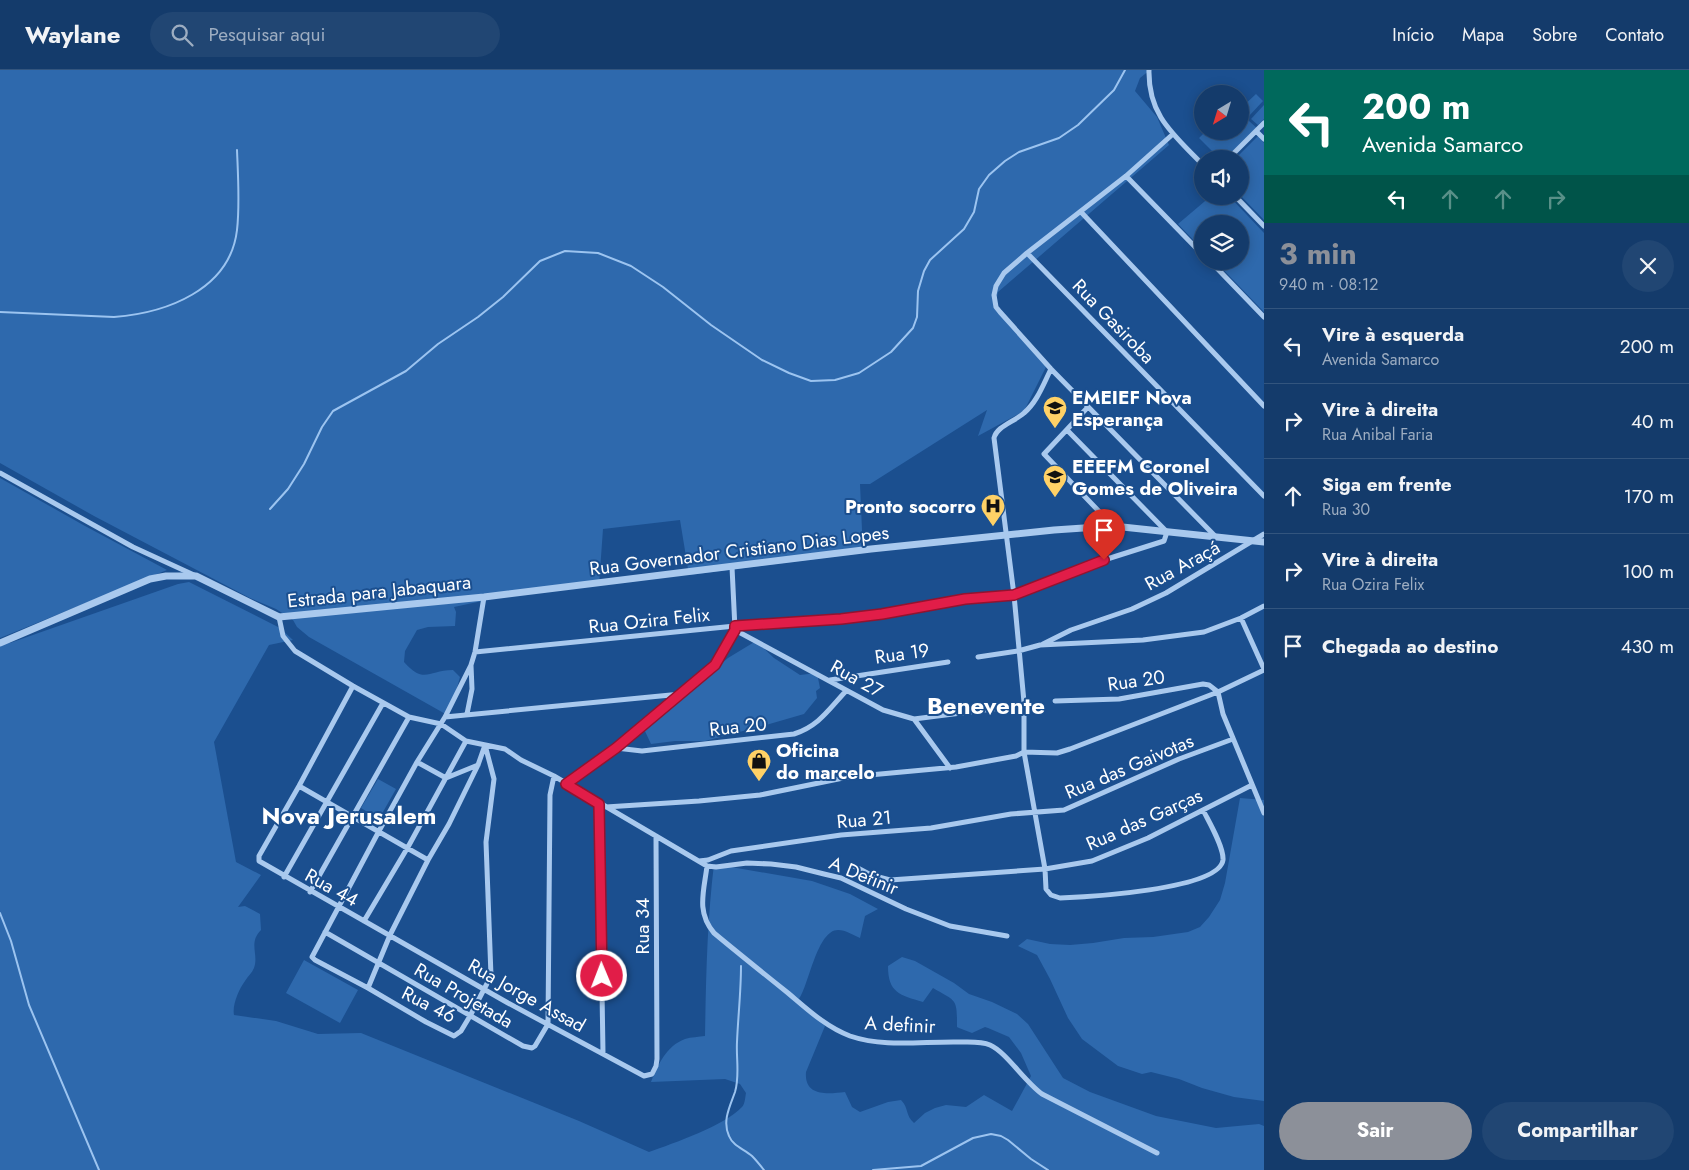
<!DOCTYPE html>
<html lang="pt">
<meta charset="utf-8">
<style>
:root{--surface:#143b6b;--page:#214673;--text:#f1f3f6;--muted:#9dadc1;--line:#33557e;--accent:#8c9099}
body{margin:0;font-family:Jost,sans-serif;background:var(--page);color:var(--text);height:100vh;display:flex;flex-direction:column;font-size:19px;white-space:nowrap}
*{box-sizing:border-box;margin:0}
p{font-size:16px;color:var(--muted)}
.icon{flex:none;width:28px;height:28px;fill:none;stroke:currentColor;stroke-width:2;stroke-linecap:round;stroke-linejoin:round}
.map{position:relative;flex:1;overflow:hidden}
.sheet{display:flex;flex-direction:column;background:var(--surface);width:425px}
.sheet>*{flex:none}
.top-card{background:#00695c;color:#fff;overflow:hidden}
.needle{width:32px;rotate:218deg}
.tools{position:absolute;left:1194px;top:15px;display:grid;gap:10px}
.tools a{display:grid;place-items:center;width:55px;height:55px;border-radius:50%;background:var(--surface);box-shadow:0 2px 12px #0003,0 0 0 1px var(--line);font-size:25px}
.pin{position:absolute;display:grid;place-items:center;width:42px;height:42px;color:#fff;margin:-51px -21px;border-radius:50% 50% 50% 0;rotate:-45deg;box-shadow:0 0 5px #0007}
.pin .icon{rotate:45deg}
.me{position:absolute;width:55px;margin:-28px;rotate:359deg;stroke-linejoin:round;filter:drop-shadow(0 0 4px #0008)}
.turn{display:flex;align-items:center;gap:18px;height:105px;padding:0 15px;font-size:22px}
.turn .icon{width:65px;height:65px;stroke-width:2.5}
.turn b{display:block;font-size:35px;line-height:42px}
.lanes{display:flex;align-items:center;height:48px;padding:0 15px;background:#0003;justify-content:center;gap:25px;direction:ltr}
.lanes .off{opacity:.35}
.round{display:grid;place-items:center;flex:none;width:52px;height:52px;border-radius:26px;background:var(--page)}
.head{display:flex;align-items:center;justify-content:space-between;height:85px;padding:0 15px}
h1{font-size:30px;font-weight:700;line-height:38px;color:var(--accent)}
.cta{display:flex;gap:10px;margin-top:auto;padding:10px 15px}
.cta a{flex:1;height:58px;border-radius:30px;background:var(--accent);color:#fff;font-size:20px;font-weight:700;line-height:58px;text-align:center}
.cta a+a{background:var(--page);color:var(--text)}
ul{padding:0;list-style:none}
li{display:flex;align-items:center;gap:15px;height:75px;padding:0 15px;border-top:1px solid var(--line)}
li div{flex:1}
li b{display:block;font-size:19px}
li em{font-style:normal}
header{display:flex;align-items:center;gap:30px;box-sizing:border-box;height:70px;padding:0 25px;background:var(--surface);border-bottom:1px solid var(--line)}
header strong{font-size:24px}
nav{display:flex;gap:28px;margin-inline-start:auto;font-size:18px}
.search{width:350px;height:45px;background:var(--page);display:flex;align-items:center;gap:12px;box-sizing:border-box;padding:0 18px;border-radius:28px;color:var(--muted);font-size:19px}
main{display:flex;flex:1;min-height:0}
.map>svg:first-child{display:block}
.green{fill:#2e69ad}
.lines{fill:none;stroke-linecap:round;stroke-linejoin:round}
.stream{stroke:#9cc4f0;stroke-width:2}
.minor{stroke:#a9c9ee;stroke-width:5}
.tertiary{stroke:#a9c9ee;stroke-width:7}
.route-casing{stroke:#92132f;stroke-width:12}
.route{stroke:#e11d48;stroke-width:9}
.labels{text-anchor:middle;stroke-width:4;stroke-linejoin:round;paint-order:stroke}
.street-label{font-size:19px;fill:#fff;stroke:#1b4f8f}
.poi-label{font-size:19px;font-weight:bold;fill:#fff;stroke:#1b4f8f;text-anchor:start}
.district-label{font-size:24px;font-weight:bold;fill:#fff;stroke:#1b4f8f}
</style>
<header>
<strong>Waylane</strong>
<div class="search"><svg class="icon" aria-label="search" viewBox="0 0 24 24"><circle cx="10" cy="10" r="6"/><path d="M15 15l6 6"/></svg>Pesquisar aqui</div>
<nav><a>Início</a><a>Mapa</a><a>Sobre</a><a>Contato</a></nav>
</header>
<main>
<div class="map">
<svg width="1264" height="1100" viewBox="0 0 1264 1100">
<rect width="100%" height="100%" fill="#1b4f8f"/>
<path class="green" d="M0,0H1150L1140,8L1135,21L1157,47L1169,75L998,222L996,232L997,238L1048,293L1024,341L978,366L987,340L870,414H860L863,483L689,505L680,450L603,459L599,515L501,527L454,537L456,542L455,556L428,557L417,560L405,581L404,592C425,615 428,600 453,600L460,607L449,646L309,567L297,557L293,550L276,539L250,528L94,446L0,393Z
M1256,24L1263,31L1249,46L1241,38Z
M1264,35V49L1258,55L1251,49Z
M1240,43L1258,59L1226,89H1220L1199,68L1206,61H1240Z
M1258,66L1264,73V150L1240,125V89H1235Z
M1211,126H1229L1264,163V242L1215,191H1240V154H1202V179L1178,154Z
M0,408L85,456L167,500L0,568Z
M189,512L280,558L293,570L269,575L214,672L236,792L261,805L238,837L245,836L260,844L261,860C248,873 259,884 254,898C252,903 248,906 245,911C239,919 232,935 234,945L276,951L318,964L361,963L579,1051L649,1082C674,1073 724,1056 742,1037C745,1034 745,1028 746,1023L740,1014L725,1009L651,1012C658,995 666,976 685,969C691,967 699,967 705,966C706,909 707,852 714,794L812,811L850,824L878,839L865,846L860,868C853,865 846,860 838,860C817,860 809,915 799,929L820,948L825,956L806,1002C804,1027 828,1024 845,1022L852,1037L860,1042L888,1032L901,1030C909,1038 905,1045 914,1053L925,1043L935,1038L946,1035L966,1037L984,1025L1012,1041L1031,1006L1021,983L1009,967L988,958L985,957L972,963L959,958L957,957C957,928 957,932 933,918L923,932C900,925 888,923 888,896L902,887L915,891L954,913L969,924L992,932L1017,944L1028,954L1063,1008L1090,1022L1156,1046L1216,1058L1259,1054L1264,1056V1100H0V575L7,571L10,573L178,514Z
M756,571L774,588L800,605L817,603L820,618L816,621L817,628L804,644L766,655L705,671H675L651,674L644,659L682,629L686,623L728,588Z
M378,709L396,719L379,749L361,738Z
M1240,728L1264,730V1031L1234,1027L1202,1018L1179,1009L1151,1002L1142,1004L1118,996L1082,969L1068,948L1050,909L1037,885L1018,876L1027,869L1050,874L1070,875L1093,873L1124,868L1153,867L1188,862L1200,857L1209,847L1220,830L1225,813Z
M304,890L358,920L340,953L286,923Z"/>
<g class="lines">
<path class="stream" d="M0,242L114,247C166,243 230,220 237,160C240,134 238,106 237,80
M270,439L288,419L304,394L322,357L333,341L406,301L438,274L478,247L503,227L540,191L565,181L598,183L631,196L663,217L711,255L762,290L789,303L811,311L835,310L859,303L891,282L913,258L917,247L918,221L924,201L930,190L964,159L974,142L979,119L989,105L1005,91L1019,82L1059,68L1078,55L1114,20L1125,0
M0,843L11,871L29,935L99,1100
M741,896C741,922 738,947 737,972C736,988 740,1006 735,1022C730,1036 722,1051 729,1066C733,1076 744,1079 752,1086C756,1090 760,1095 764,1100
M873,1100L921,1096L973,1068L991,1064L1001,1066L1008,1070L1031,1089L1048,1100"/>
<path class="minor" d="M1149,0C1148,45 1173,64 1202,94
M1256,61L1264,69
M1173,64L1126,106L1027,183L1004,203L996,216L994,225L996,237L1000,242L1051,299L1215,466
M1228,89L1264,53
M1126,106L1202,184
M1235,126L1264,156
M1081,142L1264,336
M1027,183L1264,426
M1210,191L1264,247
M1051,299C1043,315 1037,332 1024,343C1014,352 997,356 994,368L1014,525L1024,632V682L1045,799L1046,819L1051,825L1060,828C1085,827 1219,820 1223,790C1224,777 1209,752 1203,740
M1088,337L1044,384L1113,456
M0,403L133,477L194,505
M732,497L735,559
M279,547L283,566L295,581L353,616L409,647L441,654L466,671L505,679L521,690L554,706L707,796L716,797L747,793L771,794L796,797L824,804L841,808L906,839L950,856L1007,866
M1241,548L1264,599
M735,560L883,640L914,649L950,698
M1043,574L1071,560L1132,539L1166,523L1264,464
M475,582L735,556L841,549L882,544L965,529L1014,525L1104,490L1164,471L1167,462L1067,360
M978,587L1018,581L1040,575L1143,570L1204,562L1241,548L1264,536
M471,595L445,647L417,692L379,761L312,887L315,890L368,918L426,952L454,966L461,961L470,946L491,906L486,772L494,709L485,675
M830,610L948,592
M353,616L299,716L259,786V791L508,933L644,1006L652,1004L656,996L657,989L656,766
M1218,622L1223,644L1264,743
M1055,631L1119,629L1203,614L1209,615L1218,622
M467,644L472,619L471,595L475,582L484,527
M445,647L681,624
M914,649L1008,637
M616,678L642,681L794,664C819,656 829,639 846,621
M417,692L446,708L478,695
M566,714L616,678L715,595L735,560
M299,716L428,790
M599,734L603,983
M606,737L699,731L760,725L848,707L956,697L1016,686L1024,682L1057,683L1070,679L1218,622L1264,600
M699,791L708,790L731,781L841,765L931,758L1011,744L1064,740L1179,689L1233,669
M852,795L871,805L890,810L1045,799L1092,791L1148,768L1252,715
M707,796C704,821 696,842 714,863C738,883 763,903 788,923C807,939 826,957 850,966C885,978 923,971 960,972C969,972 981,971 990,975C1006,982 1024,1011 1042,1024L1157,1083
M284,807L383,633
M310,822L409,647
M364,851L408,777L466,671
M325,862L523,976L532,978L535,976L548,954L550,725L554,706
M368,918L390,865L428,790L449,754L478,695L485,675"/>
<path class="tertiary" d="M0,573L150,509L166,506H196L279,547L484,527L871,479L1054,460L1113,456L1264,472"/>
</g>
<g class="lines">
<defs>
<path id="route" d="M602,906L599,734L566,714L616,678L715,595L735,560V556L841,549L882,544L965,529L1014,525L1104,490"/>
</defs>
<use href="#route" class="route-casing"/>
<use href="#route" class="route"/>
</g>
<defs>
<symbol id="school-pin" viewBox="-11 -11 22 30"><path d="M0 17L-7.5 6A9.5 9.5 0 1 1 7.5 6Z" fill="#ffd166" stroke="#1b4f8f"/><path d="M0-5L7-2L0 1L-7-2ZM-4 1L0 2.5L4 1V4Q0 6-4 4Z" fill="#111"/></symbol>
<symbol id="hospital-pin" viewBox="-11 -11 22 30"><path d="M0 17L-7.5 6A9.5 9.5 0 1 1 7.5 6Z" fill="#ffd166" stroke="#1b4f8f"/><path d="M-5-5h3v3.5h4V-5h3V5h-3V1.5h-4V5h-3Z" fill="#111"/></symbol>
<symbol id="shop-pin" viewBox="-11 -11 22 30"><path d="M0 17L-7.5 6A9.5 9.5 0 1 1 7.5 6Z" fill="#ffd166" stroke="#1b4f8f"/><path d="M-5-2.5h2.3a2.7 3.5 0 0 1 5.4 0H5L5.5 6h-11ZM-1.5-2.5h3a1.5 2.3 0 0 0-3 0Z" fill="#111"/></symbol>
</defs>
<g fill-rule="evenodd">
<use href="#school-pin" x="1041" y="324" width="28" height="38"/>
<use href="#school-pin" x="1041" y="393" width="28" height="38"/>
<use href="#hospital-pin" x="979" y="422" width="28" height="38"/>
<use href="#shop-pin" x="745" y="677" width="28" height="38"/>
</g>
<g class="labels">
<g class="street-label">
<text transform="translate(1114 251) rotate(46)" y="7">Rua Gasiroba</text>
<text transform="translate(739 480) rotate(-7)" y="7">Rua Governador Cristiano Dias Lopes</text>
<text transform="translate(1182 495) rotate(-29)" y="7">Rua Araçá</text>
<text transform="translate(379 521) rotate(-6)" y="7">Estrada para Jabaquara</text>
<text transform="translate(649 550) rotate(-6)" y="7">Rua Ozira Felix</text>
<text transform="translate(902 583) rotate(-8)" y="7">Rua 19</text>
<text transform="translate(857 608) rotate(29)" y="7">Rua 27</text>
<text transform="translate(1136 610) rotate(-8)" y="7">Rua 20</text>
<text transform="translate(738 656) rotate(-6)" y="7">Rua 20</text>
<text transform="translate(1129 696) rotate(-23)" y="7">Rua das Gaivotas</text>
<text transform="translate(864 749) rotate(-5)" y="7">Rua 21</text>
<text transform="translate(1144 749) rotate(-24)" y="7">Rua das Garças</text>
<text transform="translate(864 805) rotate(22)" y="7">A Definir</text>
<text transform="translate(332 817) rotate(29)" y="7">Rua 44</text>
<text transform="translate(642 856) rotate(-90)" y="7">Rua 34</text>
<text transform="translate(464 925) rotate(30)" y="7">Rua Projetada</text>
<text transform="translate(527 925) rotate(29)" y="7">Rua Jorge Assad</text>
<text transform="translate(429 934) rotate(27)" y="7">Rua 46</text>
<text transform="translate(900 954) rotate(3)" y="7">A definir</text>
</g>
<g class="poi-label">
<text x="1072" y="334">EMEIEF Nova<tspan x="1072" dy="22">Esperança</tspan></text>
<text x="1072" y="403">EEEFM Coronel<tspan x="1072" dy="22">Gomes de Oliveira</tspan></text>
<text x="976" y="443" text-anchor="end">Pronto socorro</text>
<text x="776" y="687">Oficina<tspan x="776" dy="22">do marcelo</tspan></text>
</g>
<g class="district-label">
<text x="986" y="644">Benevente</text>
<text x="349" y="754">Nova Jerusalem</text>
</g>
</g>
</svg>
<div class="tools">
<a><svg class="needle" viewBox="-14 -14 28 28"><path d="M0-13l5 13h-10z" fill="#e53935"/><path d="M0 13l5-13h-10z" fill="#9dadc1"/></svg></a>
<a><svg class="icon" aria-label="sound" viewBox="0 0 24 24"><path d="M4 9h4l5-4v14l-5-4H4zM17 9q2 3 0 6"/></svg></a>
<a><svg class="icon" aria-label="layers" viewBox="0 0 24 24"><path d="M12 4l9 5-9 5-9-5zM3 14l9 5 9-5"/></svg></a>
</div>
<div class="pin" style="left:1104px;top:490px;background:#d93025"><svg class="icon" aria-label="arrive" viewBox="0 0 24 24"><path d="M6 21V4h12l-3 4 3 4H6"/></svg></div>
<svg class="me" style="left:602px;top:906px" viewBox="-20 -20 40 40"><circle r="17" fill="#e11d48" stroke="#fff" stroke-width="3"/><path d="M0-11L8 9 0 5-8 9z" fill="#fff"/></svg>
</div>
<section class="sheet">
<div class="top-card">
<div class="turn"><svg class="icon" aria-label="left" viewBox="0 0 24 24"><path d="M17 20v-9H6M10 6l-5 5 5 5"/></svg><div><b>200 m</b>Avenida Samarco</div></div>
<div class="lanes"><svg class="icon" aria-label="left" viewBox="0 0 24 24"><path d="M17 20v-9H6M10 6l-5 5 5 5"/></svg><svg class="icon off" aria-label="ahead" viewBox="0 0 24 24"><path d="M12 20V5M6 11l6-6 6 6"/></svg><svg class="icon off" aria-label="ahead" viewBox="0 0 24 24"><path d="M12 20V5M6 11l6-6 6 6"/></svg><svg class="icon off" aria-label="right" viewBox="0 0 24 24"><path d="M7 20v-9h11M14 6l5 5-5 5"/></svg></div>
</div>
<div class="head"><div><h1>3 min</h1><p>940 m · 08:12</p></div><a class="round"><svg class="icon" aria-label="close" viewBox="0 0 24 24"><path d="M6 6l12 12M18 6L6 18"/></svg></a></div>
<ul>
<li><svg class="icon" aria-label="left" viewBox="0 0 24 24"><path d="M17 20v-9H6M10 6l-5 5 5 5"/></svg><div><b>Vire à esquerda</b><p>Avenida Samarco</p></div><em>200 m</em></li>
<li><svg class="icon" aria-label="right" viewBox="0 0 24 24"><path d="M7 20v-9h11M14 6l5 5-5 5"/></svg><div><b>Vire à direita</b><p>Rua Anibal Faria</p></div><em>40 m</em></li>
<li><svg class="icon" aria-label="ahead" viewBox="0 0 24 24"><path d="M12 20V5M6 11l6-6 6 6"/></svg><div><b>Siga em frente</b><p>Rua 30</p></div><em>170 m</em></li>
<li><svg class="icon" aria-label="right" viewBox="0 0 24 24"><path d="M7 20v-9h11M14 6l5 5-5 5"/></svg><div><b>Vire à direita</b><p>Rua Ozira Felix</p></div><em>100 m</em></li>
<li><svg class="icon" aria-label="arrive" viewBox="0 0 24 24"><path d="M6 21V4h12l-3 4 3 4H6"/></svg><div><b>Chegada ao destino</b></div><em>430 m</em></li>
</ul>
<div class="cta"><a>Sair</a><a>Compartilhar</a></div>
</section>
</main>
